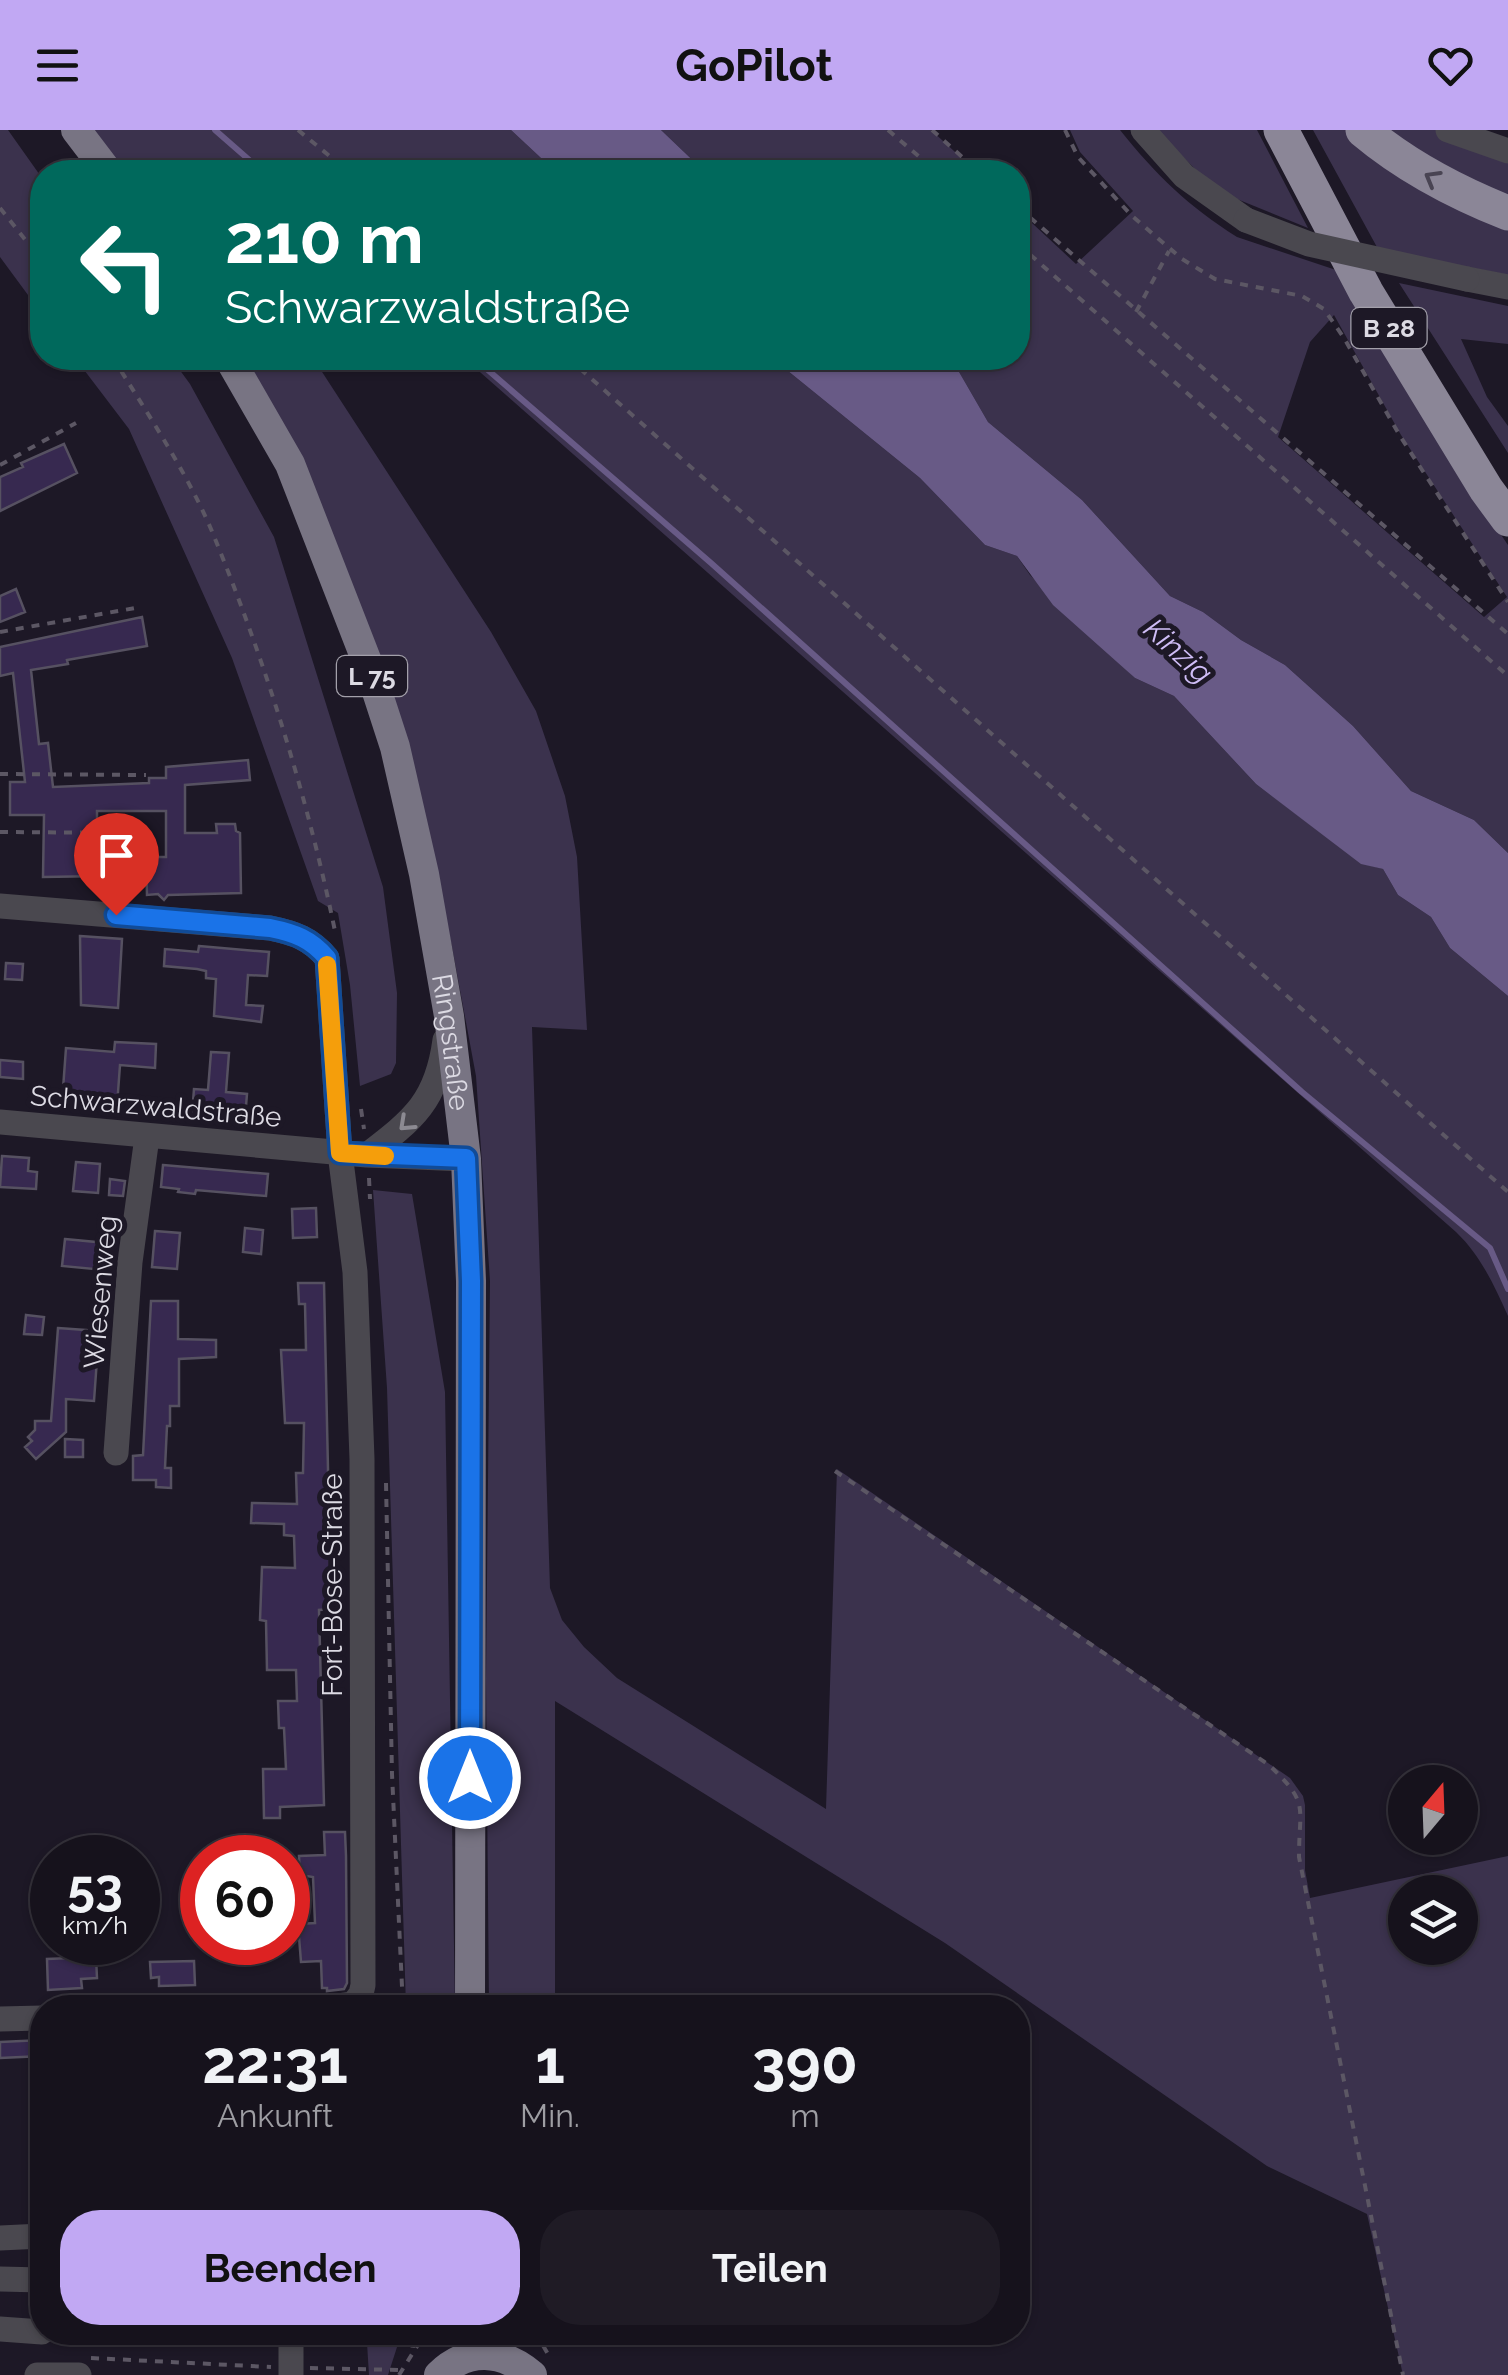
<!DOCTYPE html>
<html lang="de">
<meta charset="utf-8">
<style>
:root{--surface:#16121c;--page:#1f1b25;--text:#f1f3f6;--muted:#9e9ea3;--line:#35323b;--accent:#c1a8f3}
body{margin:0;font-family:Raleway,sans-serif;background:var(--page);color:var(--text);height:100vh;display:flex;flex-direction:column;font-size:38px;white-space:nowrap}
*{box-sizing:border-box;margin:0}
p{font-size:32px;color:var(--muted)}
.icon{flex:none;width:55px;height:55px;fill:none;stroke:currentColor;stroke-width:2;stroke-linecap:round;stroke-linejoin:round}
.map{position:relative;flex:1;overflow:hidden}
.details{position:absolute;left:30px;top:1865px;width:1000px;height:350px;display:flex;flex-direction:column;background:var(--surface);border-radius:40px;box-shadow:0 2px 8px #0004,0 0 0 2px var(--line)}
.details>*{flex:none}
.top-card{position:absolute;left:30px;top:30px;width:1000px;height:210px;border-radius:40px;box-shadow:0 2px 8px #0004,0 0 0 2px var(--line);background:#00695c;color:#fff;overflow:hidden}
.needle{width:65px;rotate:19deg}
.buttons{position:absolute;left:1388px;top:1635px;display:grid;gap:20px}
.buttons a{display:grid;place-items:center;width:90px;height:90px;border-radius:50%;background:var(--surface);box-shadow:0 2px 8px #0004,0 0 0 2px var(--line);font-size:50px}
.speed{position:absolute;left:30px;top:1705px;display:flex;gap:20px;font-size:50px;font-weight:700;text-align:center}
.speed>*{display:grid;place-content:center;width:130px;height:130px;border-radius:50%;background:var(--surface);box-shadow:0 2px 8px #0004,0 0 0 2px var(--line);line-height:1}
.speed small{font-size:25px;font-weight:400}
.speed .limit{border:15px solid #d22;background:#fff;color:#111}
.pin{position:absolute;display:grid;place-items:center;width:85px;height:85px;color:#fff;margin:-102px -42px;border-radius:50% 50% 50% 0;rotate:-45deg;box-shadow:0 0 10px #0007}
.pin .icon{rotate:45deg}
.me{position:absolute;width:110px;margin:-55px;rotate:0deg;stroke-linejoin:round;filter:drop-shadow(0 0 8px #0008)}
.turn{display:flex;align-items:center;gap:35px;height:210px;padding:0 30px;font-size:45px}
.turn .icon{width:130px;height:130px;stroke-width:2.5}
.turn b{display:block;font-size:70px;line-height:85px}
.eta{display:flex;justify-content:space-evenly;align-items:center;height:170px;text-align:center}
.eta b{font-size:60px;font-weight:700;line-height:70px}
.action{display:flex;gap:20px;margin-top:auto;padding:20px 30px}
.action a{flex:1;height:115px;border-radius:40px;background:var(--accent);color:#111;font-size:40px;font-weight:700;line-height:115px;text-align:center}
.action a+a{background:var(--page);color:var(--text)}
header{display:flex;justify-content:space-between;align-items:center;height:130px;padding:0 30px;background:var(--accent);color:#111;font-size:45px;font-weight:700}
.map>svg:first-child{display:block}
.green{fill:#3b324d;fill-rule:evenodd}
.water{fill:#685a86}
.lines{fill:none;stroke-linecap:round;stroke-linejoin:round}
.stream{stroke:#685a86;stroke-width:6}
.building{fill:#372950;stroke:#565161;stroke-width:2.5}
.path{stroke:#5c5764;stroke-width:4;stroke-dasharray:8 8;stroke-linecap:butt}
.minor{stroke:#4a484f;stroke-width:25}
.major{stroke:#787483;stroke-width:30}
.highway{stroke:#8b8697;stroke-width:35}
.minor-bridge{stroke:#4a484f;stroke-width:25}
.oneway{stroke:#494453}
.oneway2{stroke:#8c8a92}
.route-casing{stroke:#114b97;stroke-width:25}
.route{stroke:#1a73e8;stroke-width:18}
.slow{stroke:#f59e0b;stroke-width:18}
.labels{text-anchor:middle;stroke-width:10;stroke-linejoin:round;paint-order:stroke}
.shield{fill:#1d1826;stroke:#a3a0aa;stroke-width:2.5}
.shield-label{font-size:25px;font-weight:bold;fill:#dcdae3}
.street-label{font-size:28px;fill:#dcdae3;stroke:#1d1826}
.water-label{font-size:30px;font-style:italic;fill:#cfbdf6;stroke:#1d1826}
</style>
<header><svg class="icon" aria-label="menu" viewBox="0 0 24 24"><path d="M4 6h16M4 12h16M4 18h16"/></svg>GoPilot<svg class="icon" aria-label="heart" viewBox="0 0 24 24"><path d="M12 20l-8-8c-3-5 5-10 8-4 3-6 11-1 8 4z"/></svg></header>
<div class="map">
<svg width="1508" height="2245" viewBox="0 0 1508 2245">
<rect width="100%" height="100%" fill="#1d1826"/>
<path class="green" d="M0,0H8L42,48V184L0,127Z
M88,0H511L556,42H118Z
M661,0H931L977,42H705Z
M1070,0H1120C1156,45 1188,76 1237,107L1336,140L1454,336L1508,415V723L1474,690L1411,661L1353,596L1285,535L1241,510L1203,482L1170,466L1082,370L988,292L951,228H1018V80L1076,134L1133,81L1080,22ZM1334,185L1401,305L1507,467L1484,487L1278,307L1310,212Z
M1156,0H1257L1308,98L1227,65L1207,51Z
M1313,0H1436L1508,30V145L1378,119Z
M1399,153L1508,176V214L1461,209L1487,267L1508,296V323Z
M75,228H171L190,254L274,407L383,757L397,863L396,933L391,944L360,956L350,855L338,783L318,771L232,528L129,299Z
M240,228H313L491,502L536,581L565,666L577,727L587,900L532,897L550,1458L562,1490L584,1517L617,1548L826,1679L837,1339L1290,1648L1303,1666L1305,1675V1740L1310,1768L1508,1726V2245H1403L1367,2084L1267,2036L945,1813L555,1571V1877H489L486,1549L490,1151L476,946L452,817L420,672ZM1405,1762H1460V1818H1405Z
M464,228H772L920,348L985,415L1017,426L1030,445L1135,548L1174,566L1256,654L1361,733L1383,739L1398,765L1431,787L1450,818L1508,866V1186C1494,1155 1481,1126 1456,1102Z
M373,1060L412,1064L445,1262L455,1877H406L387,1258Z
M371,2203V2202L426,2203L415,2216L398,2214L388,2245H369L367,2213Z"/>
<path class="water" d="M511,0H661L705,42H556Z
M772,228H951L988,292L1082,370L1170,466L1203,482L1241,510L1285,535L1353,596L1411,661L1474,690L1508,723V866L1450,818L1431,787L1398,765L1383,739L1361,734L1256,654L1174,566L1135,548L1053,475L1017,426L985,415L920,348Z"/>
<g class="lines">
<path class="stream" d="M215,0L263,42
M474,228L711,433L1302,962L1490,1118L1508,1159"/>
</g>
<path class="building" d="M64,314L77,343L0,381V347L23,337L21,333Z
M16,459L25,482L0,492V466Z
M142,487L147,516L67,530L68,534L31,540L39,614L48,613L53,657L149,653V648H166V637L248,630L250,650L185,655V703H217L216,694H235L236,701L240,703L241,763L168,765L164,770L158,764L147,765L146,727H166V681H97V714H134V741L103,742V746L43,747L44,685H10V652H25L13,543L0,546V517Z
M80,806L122,809L118,878L81,875Z
M199,816L269,822L267,846L248,845L246,875L263,876L261,892L214,886L216,849L206,848V841L197,839L164,836L165,819L198,822Z
M6,833L23,834L22,850L5,849Z
M115,912L156,914L155,938L120,935L117,976L66,972L67,959H63L66,918L114,922Z
M211,922L229,923L226,962L247,964L245,988L192,984L194,959L208,960Z
M0,930L23,932V949L0,947Z
M2,1026L29,1028L28,1041L37,1042L36,1059L0,1057Z
M76,1032L100,1034L98,1063L73,1061Z
M163,1035L268,1044L266,1066L196,1060L195,1064L178,1062L179,1059L161,1057Z
M110,1049L125,1051L123,1066L109,1065Z
M316,1078L317,1107L293,1108L292,1079Z
M245,1098L263,1100L261,1124L243,1122Z
M155,1101L180,1103L177,1139L152,1137Z
M65,1109L106,1113L104,1140L62,1136Z
M298,1153H324L331,1479L319,1480L324,1675L280,1677V1688H264L263,1639H286L284,1598H279L278,1571H297L296,1540H267L266,1491L260,1490L262,1437L295,1438L294,1406L284,1405V1394L251,1393L252,1373L297,1374L296,1343H303L304,1293H285L281,1220H306L305,1174H299Z
M151,1171H178V1209L216,1210V1227L179,1229V1276H170V1296H167L165,1338H171V1358L156,1357V1350H133V1326L143,1325Z
M26,1185L44,1187L42,1205L24,1204Z
M58,1198L99,1201L94,1271L66,1269V1302L36,1329L25,1317L32,1311L28,1307L35,1300V1291H51Z
M65,1309L83,1310V1327H65Z
M324,1702H345L346,1726L347,1853L344,1859L327,1861V1858H322L321,1831L301,1832L298,1794L315,1793L313,1747L300,1745L299,1726L325,1725Z
M96,1827L97,1848L81,1849L82,1858L48,1860L47,1829Z
M194,1831L195,1855L159,1856V1847L151,1848L150,1832Z
M42,1910V1926L0,1928V1912Z"/>
<g class="lines">
<path class="path" d="M298,0L349,42
M888,0L937,42
M932,0L979,42
M1065,0L1078,27L1131,85L1182,129L1215,149L1302,166L1324,179L1344,208L1400,306L1508,472
M1018,77L1508,504
M0,78L42,131
M1018,114L1508,546
M1136,182L1169,121
M113,228C147,283 185,339 211,399C265,530 308,668 336,806
M568,228L1508,1062
M0,335L76,293
M0,502L135,478
M0,644L146,645
M0,702L133,703
M361,979L364,999
M369,1048L370,1069
M835,1341L1269,1635C1310,1674 1299,1675 1299,1727L1403,2245
M386,1353L392,1644L403,1878
M383,2202L398,2214L415,2216
M535,2202L548,2224
M91,2228L271,2237
M310,2238L401,2240
M399,2245L426,2202"/>
<path class="minor" d="M1143,0L1184,46L1246,90
M1448,0L1508,21
M1467,149L1508,157
M0,776L270,798C295,803 311,809 327,828L340,1023L355,1142L362,1329L363,1855L361,1864L353,1874L324,1878
M0,992L367,1025L466,1029
M367,1025C414,989 437,971 445,910
M116,1323L130,1132L147,1007
M0,1889L42,1888
M0,2108L42,2106
M0,2149L42,2150
M0,2199L42,2202
M134,2202L291,2204V2245
M37,2245H79"/>
<g class="major">
<path d="M76,0L108,42"/>
<path id="s1" d="M229,228L290,334L369,537L395,617L424,744L449,886L466,1029L471,1151L470,1878"/>
<path d="M439,2245C468,2217 502,2220 532,2245"/>
</g>
<path class="highway" d="M1281,0L1366,162L1486,359L1508,389
M1363,0C1407,37 1455,62 1508,83"/>
<path class="minor-bridge" d="M1246,90L1309,114L1467,149"/>
</g>
<defs><path id="oneway-chevron" d="M-2-3.5L2.5 0L-2 3.5" fill="none" stroke-width="1.6" stroke-linecap="round" stroke-linejoin="round" transform="scale(2.5)"/></defs>
<use class="oneway" href="#oneway-chevron" transform="translate(1432 48) rotate(-150)"/>
<use class="oneway2" href="#oneway-chevron" transform="translate(406 994) rotate(137)"/>
<g class="lines">
<defs>
<path id="route" d="M116,785L270,798C295,803 311,809 327,828L340,1023L466,1028L471,1151L470,1648"/>
</defs>
<use href="#route" class="route-casing"/>
<use href="#route" class="route"/>
<path class="slow" d="M327,835L340,1023L385,1026"/>
</g>
<g class="labels">
<g class="shield">
<rect x="1351.5" y="178" width="75" height="40" rx="8"/>
<rect x="337" y="526" width="70" height="40" rx="8"/>
</g>
<g class="shield-label">
<text x="1389" y="207">B 28</text>
<text x="372" y="555">L 75</text>
</g>
<g class="street-label">
<text dy="10" stroke="none"><textPath href="#s1" startOffset="725">Ringstraße</textPath></text>
<text transform="translate(156 976) rotate(5)" y="10">Schwarzwaldstraße</text>
<text transform="translate(100 1162) rotate(-85)" y="10">Wiesenweg</text>
<text transform="translate(332 1455) rotate(-90)" y="10">Fort-Bose-Straße</text>
</g>
<g class="water-label">
<text transform="translate(1178 521) rotate(42)" y="10">Kinzig</text>
</g>
</g>
</svg>
<div class="buttons">
<a><svg class="needle" viewBox="-14 -14 28 28"><path d="M0-13l5 13h-10z" fill="#e53935"/><path d="M0 13l5-13h-10z" fill="#9e9ea3"/></svg></a>
<a><svg class="icon" aria-label="layers" viewBox="0 0 24 24"><path d="M12 4l9 5-9 5-9-5zM3 14l9 5 9-5"/></svg></a>
</div>
<div class="speed"><div>53<small>km/h</small></div><div class="limit">60</div></div>
<div class="pin" style="left:116px;top:785px;background:#d93025"><svg class="icon" aria-label="arrive" viewBox="0 0 24 24"><path d="M6 21V4h12l-3 4 3 4H6"/></svg></div>
<svg class="me" style="left:470px;top:1648px" viewBox="-20 -20 40 40"><circle r="17" fill="#1a73e8" stroke="#fff" stroke-width="3"/><path d="M0-11L8 9 0 5-8 9z" fill="#fff"/></svg>
<div class="top-card">
<div class="turn"><svg class="icon" aria-label="left" viewBox="0 0 24 24"><path d="M17 20v-9H6M10 6l-5 5 5 5"/></svg><div><b>210 m</b>Schwarzwaldstraße</div></div>
</div>
<section class="details">
<div class="eta">
<div><b>22:31</b><p>Ankunft</p></div>
<div><b>1</b><p>Min.</p></div>
<div><b>390</b><p>m</p></div>
</div>
<div class="action"><a>Beenden</a><a>Teilen</a></div>
</section>
</div>
